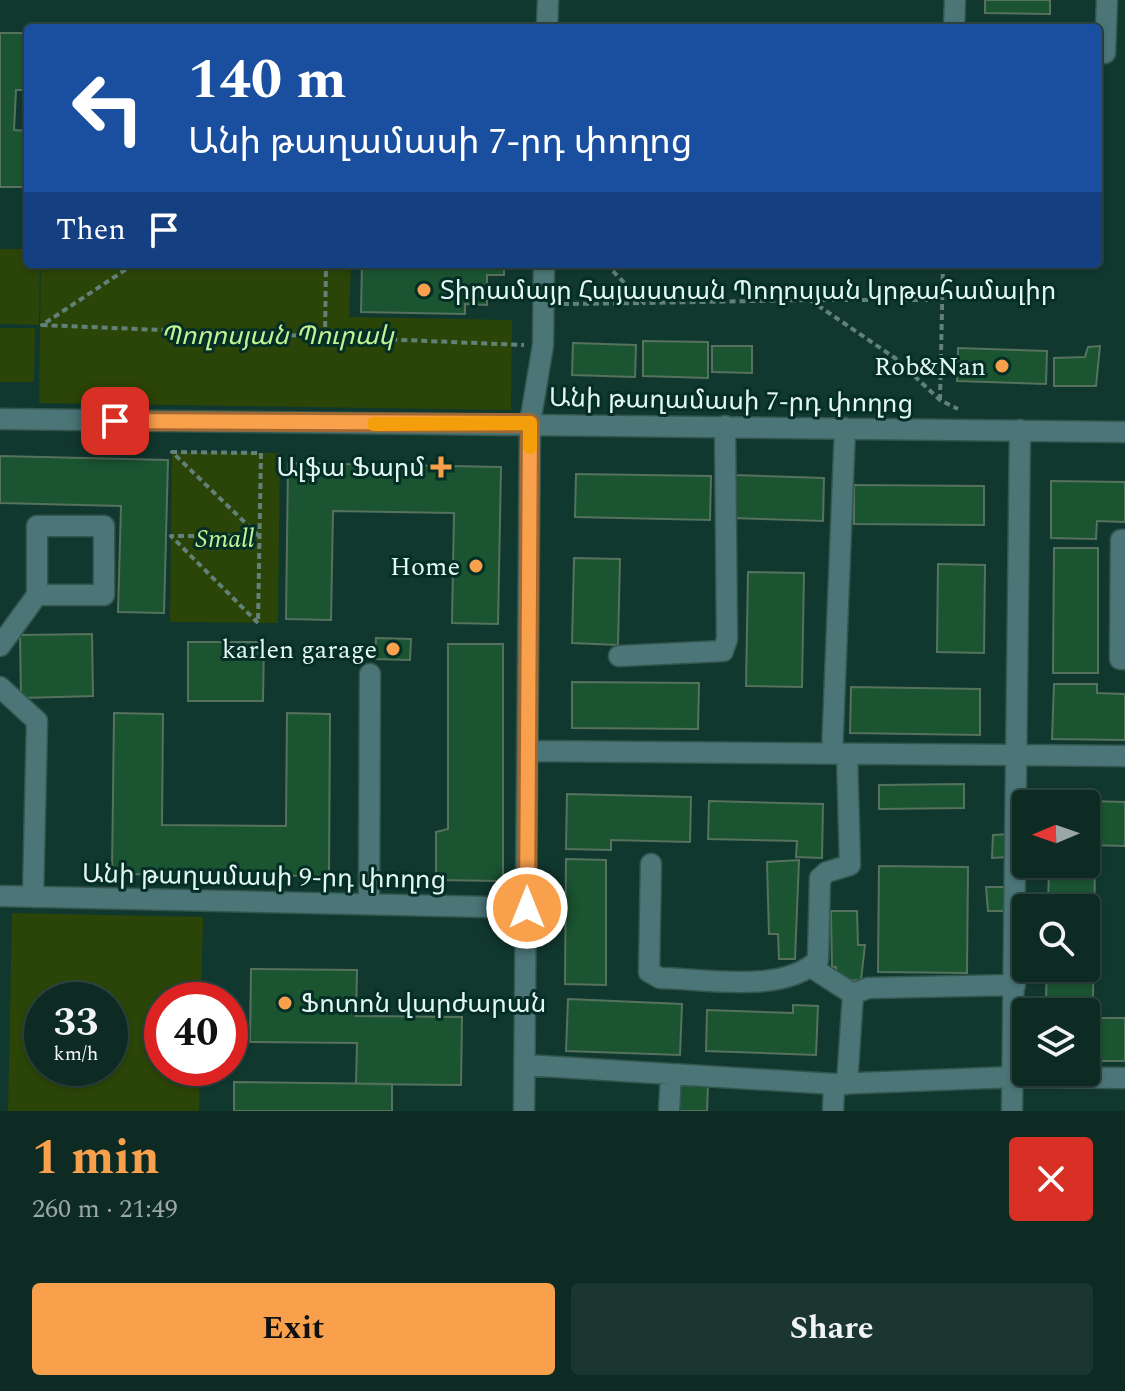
<!DOCTYPE html>
<meta charset="utf-8">
<style>
:root{--surface:#0d2a23;--page:#1b3630;--text:#f1f3f6;--muted:#9aa7a6;--line:#2d4641;--accent:#f9a04d}
body{margin:0;font-family:Spectral,"Noto Sans Armenian",serif;background:var(--page);color:var(--text);height:100vh;display:flex;flex-direction:column;font-size:30px;white-space:nowrap}
*{box-sizing:border-box;margin:0}
p{font-size:26px;color:var(--muted)}
.icon{flex:none;width:44px;height:44px;fill:none;stroke:currentColor;stroke-width:2;stroke-linecap:round;stroke-linejoin:round}
.map{position:relative;height:1111px;overflow:hidden}
.drawer{display:flex;flex-direction:column;background:var(--surface);flex:1}
.drawer>*{flex:none}
.top-card{position:absolute;left:24px;top:24px;width:1078px;height:244px;border-radius:8px;box-shadow:0 2px 6px #0004,0 0 0 2px var(--line);background:#1a4fa0;color:#fff;overflow:hidden}
.needle{width:52px;rotate:268deg}
.controls{position:absolute;left:1012px;top:790px;display:grid;gap:16px}
.controls a{display:grid;place-items:center;width:88px;height:88px;border-radius:8px;background:var(--surface);box-shadow:0 2px 6px #0004,0 0 0 2px var(--line);font-size:40px}
.speed{position:absolute;left:24px;top:982px;display:flex;gap:16px;font-size:40px;font-weight:700;text-align:center}
.speed>*{display:grid;place-content:center;width:104px;height:104px;border-radius:50%;background:var(--surface);box-shadow:0 2px 6px #0004,0 0 0 2px var(--line);line-height:1}
.speed small{font-size:20px;font-weight:400}
.speed .limit{border:12px solid #d22;background:#fff;color:#111}
.pin{position:absolute;display:grid;place-items:center;width:68px;height:68px;color:#fff;margin:-34px;border-radius:16px;box-shadow:0 4px 12px #0006}
.me{position:absolute;width:88px;margin:-44px;rotate:0deg;stroke-linejoin:round;filter:drop-shadow(0 0 6px #0008)}
.turn{display:flex;align-items:center;gap:28px;height:168px;padding:0 32px;font-size:36px}
.turn .icon{width:104px;height:104px;stroke-width:2.5}
.turn b{display:block;font-size:56px;line-height:68px}
.then{display:flex;align-items:center;height:76px;padding:0 32px;background:#0003;gap:16px;font-size:30px}
.round{display:grid;place-items:center;flex:none;width:84px;height:84px;border-radius:8px;background:var(--page)}
.head{display:flex;align-items:center;justify-content:space-between;height:136px;padding:0 32px}
h1{font-size:48px;font-weight:700;line-height:60px;color:var(--accent)}
.button{display:flex;gap:16px;margin-top:auto;padding:16px 32px}
.button a{flex:1;height:92px;border-radius:8px;background:var(--accent);color:#111;font-size:32px;font-weight:700;line-height:92px;text-align:center}
.button a+a{background:var(--page);color:var(--text)}
.map>svg:first-child{display:block}
.green{fill:#2b4407;fill-rule:evenodd}
.building{fill:#1a5431;stroke:#56725e;stroke-width:2}
.lines{fill:none;stroke-linecap:round;stroke-linejoin:round}
.minor-casing{stroke:#33574e;stroke-width:23}
.path{stroke:#618179;stroke-width:4;stroke-dasharray:6 4;stroke-linecap:butt}
.minor{stroke:#4b7577;stroke-width:20}
.route-casing{stroke:#a26832;stroke-width:20}
.route{stroke:#f9a04d;stroke-width:14}
.slow{stroke:#f59e0b;stroke-width:14}
.poi-dot{fill:#f9a04d;stroke:#052e26;stroke-width:3}
.labels{text-anchor:middle;stroke-width:6;stroke-linejoin:round;paint-order:stroke}
.poi-label{font-size:26px;fill:#e3f7f1;stroke:#052e26;text-anchor:end}
.park-label{font-size:26px;font-style:italic;fill:#c2f391;stroke:#052e26}
.street-label{font-size:26px;fill:#e3f7f1;stroke:#052e26}
</style>
<div class="map">
<svg width="1125" height="1111" viewBox="0 0 1125 1111">
<rect width="100%" height="100%" fill="#11382f"/>
<path class="green" d="M0,249H28V264H40L39,325L0,324Z
M41,264H351L349,317L512,320L511,410L39,403Z
M0,328H35L34,382H0Z
M172,452L280,453L278,623L170,622Z
M12,913L203,917L201,1000H162V1068H200L199,1111H8ZM110,1000V1068H42V1000Z"/>
<path class="building" d="M985,0H1050V14L985,13Z
M0,33H28V90H16L14,130L28,131V187H0Z
M362,264H504V275H487V305L465,304V314L361,312Z
M643,341L708,342V378L643,376Z
M573,343L636,345L635,377L572,375Z
M712,346H752V373L712,372Z
M1100,346L1096,386H1054V358L1085,357L1088,347Z
M958,348L1047,351L1046,384L957,381Z
M0,456L168,460L164,613L118,612L121,506L0,503Z
M288,463L501,467L498,624L452,623L454,513L333,511L331,620L286,619Z
M288,463L501,467L498,624L452,623L454,513L333,511L331,620L286,619Z
M576,474L711,476L710,520L575,517Z
M733,475L824,478L823,521L731,518Z
M1051,481L1125,482V522L1097,521L1096,539L1051,538Z
M854,485L984,486V525L854,524Z
M1054,548H1098V673H1053Z
M574,558L620,559L618,645L572,643Z
M938,564L985,565L984,653L937,652Z
M748,572L804,573L802,687L746,686Z
M92,634L93,696L21,698L20,635Z
M376,638L411,639L410,660L375,659Z
M188,642H264L263,701H188Z
M448,644H503V881L436,880V832L448,829Z
M572,682L699,683L698,729L572,728Z
M1054,684H1097V693L1125,694V740L1052,739Z
M851,687L980,689V735L850,733Z
M114,713L163,714L162,825L286,826L287,713L330,714L329,876L112,874Z
M964,784V808L879,809V785Z
M567,794L691,797L690,842L611,840V850L566,849Z
M1048,800L1125,802V846L1092,845L1089,857H1086V804H1048Z
M709,801L823,804L822,858L796,857L797,841L708,839Z
M1009,834L1008,857L992,858L993,835Z
M566,859L606,860V985L565,984Z
M799,860L795,959H779L778,934H769L767,862Z
M1049,864H1095L1093,999L1046,998L1047,968H1086V908H1048Z
M879,866L968,867L967,973L878,972Z
M986,887H1008V911H988Z
M831,911H857L858,945H865L861,980L837,981L836,967H832Z
M251,969L357,970L356,1016L462,1017L461,1085L356,1084L357,1043L250,1042Z
M568,999L682,1004L680,1055L566,1051Z
M793,1005L818,1006L816,1055L706,1051L707,1010L793,1013Z
M1042,1007H1090V1018H1125V1061H1086V1012H1042Z
M234,1082L392,1084V1111H234Z
M678,1084L708,1085L707,1111H677Z"/>
<g class="lines">
<defs>
<path id="minor" d="M547,28L548,0
M954,28L955,0
M1105,53L1107,0
M0,419L1125,432
M1125,540H1121L1120,659H1125
M0,646L37,595V526H104V595H37
M619,656L723,651L727,639L725,426
M0,687L37,721L33,897
M527,751L1125,756
M832,754L845,428
M651,864L649,972L660,978C706,979 784,994 818,960L820,878L827,872L850,865L847,754
M0,896L527,908
M369,904L370,674
M811,967L853,994
M525,1065L834,1084L1014,1077L1125,1078
M847,1084L853,994L868,988L1015,985
M524,1111L530,423L543,345L544,264
M669,1111L671,1074
M833,1111L834,1084
M1012,1111L1020,430"/>
</defs>
<use href="#minor" class="minor-casing"/>
<path class="path" d="M134,264L42,325L524,345
M606,264L644,303L810,300L895,358L940,400L958,409
M812,300H941
M563,304L644,303
M325,337L326,264
M940,400L943,264
M259,536L172,452L261,453L258,623L171,536H259"/>
<use href="#minor" class="minor"/>
</g>
<g class="lines">
<defs>
<path id="route" d="M115,421L530,423L527,908"/>
</defs>
<use href="#route" class="route-casing"/>
<use href="#route" class="route"/>
<path class="slow" d="M374,424L530,423V447"/>
</g>
<g class="poi-dot">
<circle cx="424" cy="290" r="8"/>
<circle cx="1002" cy="366" r="8"/>
<path d="M437 455h8v8h8v8h-8v8h-8v-8h-8v-8h8z"/>
<circle cx="476" cy="566" r="8"/>
<circle cx="393" cy="649" r="8"/>
<circle cx="285" cy="1003" r="8"/>
</g>
<g class="labels">
<g class="poi-label">
<text x="440" y="299" text-anchor="start">Տիրամայր Հայաստան Պողոսյան կրթահամալիր</text>
<text x="986" y="375">Rob&amp;Nan</text>
<text x="425" y="476">Ալֆա Ֆարմ</text>
<text x="460" y="575">Home</text>
<text x="377" y="658">karlen garage</text>
<text x="301" y="1012" text-anchor="start">Ֆոտոն վարժարան</text>
</g>
<g class="park-label">
<text x="277" y="344">Պողոսյան Պուրակ</text>
<text x="225" y="547">Small</text>
</g>
<g class="street-label">
<text transform="translate(731 400) rotate(1)" y="9">Անի թաղամասի 7-րդ փողոց</text>
<text transform="translate(264 876) rotate(1)" y="9">Անի թաղամասի 9-րդ փողոց</text>
</g>
</g>
</svg>
<div class="controls">
<a><svg class="needle" viewBox="-14 -14 28 28"><path d="M0-13l5 13h-10z" fill="#e53935"/><path d="M0 13l5-13h-10z" fill="#9aa7a6"/></svg></a>
<a><svg class="icon" aria-label="search" viewBox="0 0 24 24"><circle cx="10" cy="10" r="6"/><path d="M15 15l6 6"/></svg></a>
<a><svg class="icon" aria-label="layers" viewBox="0 0 24 24"><path d="M12 4l9 5-9 5-9-5zM3 14l9 5 9-5"/></svg></a>
</div>
<div class="speed"><div>33<small>km/h</small></div><div class="limit">40</div></div>
<div class="pin" style="left:115px;top:421px;background:#d93025"><svg class="icon" aria-label="arrive" viewBox="0 0 24 24"><path d="M6 21V4h12l-3 4 3 4H6"/></svg></div>
<svg class="me" style="left:527px;top:908px" viewBox="-20 -20 40 40"><circle r="17" fill="#f9a04d" stroke="#fff" stroke-width="3"/><path d="M0-11L8 9 0 5-8 9z" fill="#fff"/></svg>
<div class="top-card">
<div class="turn"><svg class="icon" aria-label="left" viewBox="0 0 24 24"><path d="M17 20v-9H6M10 6l-5 5 5 5"/></svg><div><b>140 m</b>Անի թաղամասի 7-րդ փողոց</div></div>
<div class="then">Then<svg class="icon" aria-label="arrive" viewBox="0 0 24 24"><path d="M6 21V4h12l-3 4 3 4H6"/></svg></div>
</div>
</div>
<section class="drawer">
<div class="head"><div><h1>1 min</h1><p>260 m · 21:49</p></div><a class="round" style="background:#d93025;color:#fff"><svg class="icon" aria-label="close" viewBox="0 0 24 24"><path d="M6 6l12 12M18 6L6 18"/></svg></a></div>
<div class="button"><a>Exit</a><a>Share</a></div>
</section>
